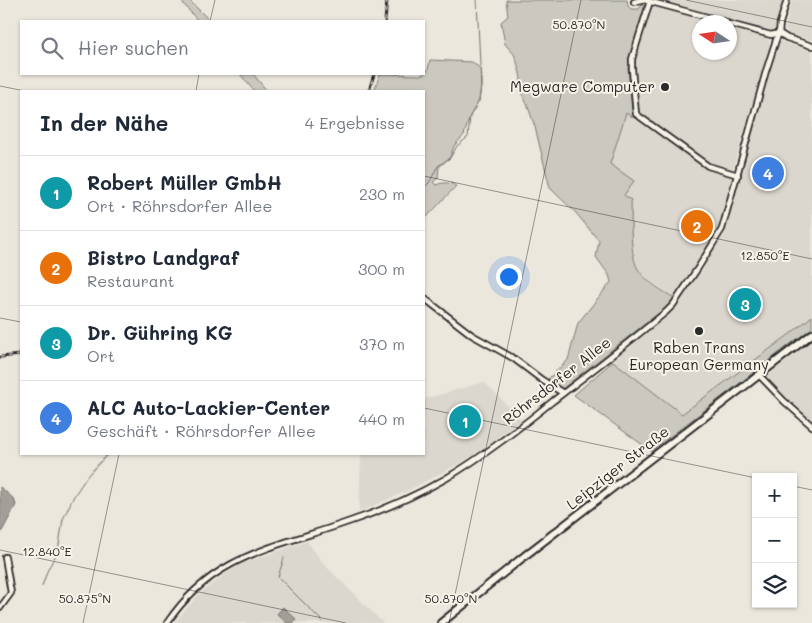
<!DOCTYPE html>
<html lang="de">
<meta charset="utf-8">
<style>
:root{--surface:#fff;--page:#f6f6f7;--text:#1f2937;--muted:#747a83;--line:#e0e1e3;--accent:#2563eb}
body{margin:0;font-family:Mali,sans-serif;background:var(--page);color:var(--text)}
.controls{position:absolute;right:15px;bottom:15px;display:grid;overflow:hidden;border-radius:0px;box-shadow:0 1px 4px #0004}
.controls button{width:45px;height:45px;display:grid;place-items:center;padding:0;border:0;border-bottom:1px solid var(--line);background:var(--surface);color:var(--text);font:25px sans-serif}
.compass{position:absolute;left:692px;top:15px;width:45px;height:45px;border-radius:50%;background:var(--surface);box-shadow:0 1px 4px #0004;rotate:282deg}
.you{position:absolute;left:508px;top:276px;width:18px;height:18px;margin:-12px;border:4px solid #fff;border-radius:50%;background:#1a73e8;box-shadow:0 0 0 8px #1a73e833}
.badge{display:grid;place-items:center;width:32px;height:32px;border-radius:50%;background:var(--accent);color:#fff;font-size:16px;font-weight:700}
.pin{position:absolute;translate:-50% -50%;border:2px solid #fff;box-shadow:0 1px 5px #0006}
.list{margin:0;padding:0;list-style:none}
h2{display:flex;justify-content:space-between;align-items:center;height:65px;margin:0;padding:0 20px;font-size:21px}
h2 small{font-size:16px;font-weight:400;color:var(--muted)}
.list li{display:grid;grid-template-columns:32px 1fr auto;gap:15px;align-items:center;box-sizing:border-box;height:75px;padding:0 20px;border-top:1px solid var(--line)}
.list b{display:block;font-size:19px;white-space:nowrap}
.list p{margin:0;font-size:16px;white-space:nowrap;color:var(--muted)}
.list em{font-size:16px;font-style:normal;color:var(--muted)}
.icon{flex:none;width:28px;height:28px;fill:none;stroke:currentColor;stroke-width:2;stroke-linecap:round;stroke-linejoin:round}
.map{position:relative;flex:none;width:812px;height:623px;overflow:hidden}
.search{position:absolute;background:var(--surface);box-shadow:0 1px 4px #0004;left:20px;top:20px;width:405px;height:55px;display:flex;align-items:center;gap:12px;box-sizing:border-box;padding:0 18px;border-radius:0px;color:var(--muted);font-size:19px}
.panel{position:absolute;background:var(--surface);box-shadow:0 1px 4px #0004;left:20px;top:90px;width:405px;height:365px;border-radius:0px}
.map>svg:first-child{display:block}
.built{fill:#dbd7ce}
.green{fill:#cbc8bf;stroke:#7b7a75}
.water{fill:#a29f98;stroke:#72716c}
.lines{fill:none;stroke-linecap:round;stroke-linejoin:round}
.stream{stroke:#72716c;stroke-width:1}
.street-casing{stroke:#2b2b2b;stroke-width:8}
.secondary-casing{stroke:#2b2b2b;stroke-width:10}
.street{stroke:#f7f3e8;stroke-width:4.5}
.secondary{stroke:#f7f3e8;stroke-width:6}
.rail-casing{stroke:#2b2b2b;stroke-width:3}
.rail{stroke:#f7f3e8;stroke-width:1;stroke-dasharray:4;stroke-linecap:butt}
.ticks{fill:none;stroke:#2b2b2b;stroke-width:1;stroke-opacity:0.45}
.poi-dot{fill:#2b2b2b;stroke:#f7f3e8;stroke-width:2}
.labels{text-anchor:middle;stroke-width:4;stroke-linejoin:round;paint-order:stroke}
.poi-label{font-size:15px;fill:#2b2b2b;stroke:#f7f3e8;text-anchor:end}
.street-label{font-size:15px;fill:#2b2b2b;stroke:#f7f3e8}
.ticks-label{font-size:12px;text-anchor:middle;fill:#2b2b2b;stroke:#f7f3e8;stroke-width:4;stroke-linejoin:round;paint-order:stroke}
</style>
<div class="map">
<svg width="812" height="623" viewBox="0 0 812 623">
<rect width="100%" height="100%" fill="#ebe7dd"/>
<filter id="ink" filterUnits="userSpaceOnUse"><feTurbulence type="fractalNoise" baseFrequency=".02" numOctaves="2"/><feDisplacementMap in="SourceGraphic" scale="10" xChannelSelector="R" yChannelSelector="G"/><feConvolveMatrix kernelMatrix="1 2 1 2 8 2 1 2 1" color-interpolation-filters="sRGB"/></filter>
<g filter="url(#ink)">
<g class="built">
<path d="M660,0H783L775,32Z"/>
<path d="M792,0H812V40L789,34L785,29Z"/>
<path d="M652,4L718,22H700V52H730V26L764,36L769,40L770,45L733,169L707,162L646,120L637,112L633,66Z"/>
<path d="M780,41L812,51V316L790,334L682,414L613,361L642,335L671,311L697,275L701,273L704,268V264L724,235L748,143Z"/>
<path d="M626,113L706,168L727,174L731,177L733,183L718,231L674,298L642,275L637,268L633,258L624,196L610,165Z"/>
<path d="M812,341V423L765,377Z"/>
<path d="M484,382L522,420L468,459L407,491L359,512L361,454H424V399Z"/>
<path d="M307,541L323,563L383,623H174L200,593L228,572L241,564Z"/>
</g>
<g class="green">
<path d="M180,0H189L210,21H198Z"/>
<path d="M506,0H627L628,6L631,9H639L642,5L645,6L628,68L632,112L636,119L626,113L610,164L634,181L624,195L631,200C632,219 628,257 640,272C648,283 663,291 674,298L665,308L562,389L548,379L568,360L578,323L611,282L609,275L596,257L599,241L576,213L550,188L535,127L527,104L519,88L521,78L518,65L514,54L505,44L501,22L508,16Z"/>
<path d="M430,60L472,62L481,69V86L479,101L470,116L464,135L454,146L450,157L439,167L438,178L433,182L436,185C443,182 450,182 456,186L424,220V91H374L380,74L422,75L428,70Z"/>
<path d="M240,74H253L267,91H254Z"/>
<path d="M812,316V328L809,330L651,451L574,395L613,361L682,414L790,334Z"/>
</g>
<g class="water">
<path d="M0,487L14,499L16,505L0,535Z"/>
<path d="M283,607L296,619L293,623H287L277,614Z"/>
</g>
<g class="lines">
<g class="stream">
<path d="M424,187L429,183L438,166L450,158L457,146L468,137L470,116L479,101L481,86L477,0"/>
<path d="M284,558L278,577L324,623"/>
<path d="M42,586L48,569L58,551L63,519L74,496L88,475L108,454"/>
</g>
<defs>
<g id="street">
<path d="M644,0L726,22"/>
<path d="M650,1L632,59V69L636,114L708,166L738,175"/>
<path d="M634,2L641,0"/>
<path d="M730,24L771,35L779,33L787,38L812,46"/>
<path d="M424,298L472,335L513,358L542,380L563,393"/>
<path d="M759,375L784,401L812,426"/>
<path d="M0,608L11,593L5,557"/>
<path d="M167,623C213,555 273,548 345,523C379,512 413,497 445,479C484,456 518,429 553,401C591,372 629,342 666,312L673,305L698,268L722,229L766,71L776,40L779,33L780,23L787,0"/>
</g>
<path id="secondary" d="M441,623L527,554L812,334"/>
</defs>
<use href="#street" class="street-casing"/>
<use href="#secondary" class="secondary-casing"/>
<use href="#street" class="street"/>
<use href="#secondary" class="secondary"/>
<defs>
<g id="rail">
<path d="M385,21L387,0"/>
<path d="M369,91L374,74"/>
<path d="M0,357L21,355"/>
</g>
</defs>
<use href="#rail" class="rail-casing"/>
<use href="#rail" class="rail"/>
</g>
</g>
<path class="ticks" d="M686,0L812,27M210,21L215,0M0,86L25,91M196,91L199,74M424,176L812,259M0,318L21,322M424,408L756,478M793,486L812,490M0,550L346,623M83,623L119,454M449,623L581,0"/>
<g class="poi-dot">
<circle cx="665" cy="87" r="5"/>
<circle cx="699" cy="331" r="5"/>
</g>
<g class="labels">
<g class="poi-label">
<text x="655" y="92">Megware Computer</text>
<text x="699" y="353" text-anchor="middle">Raben Trans<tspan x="699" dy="17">European Germany</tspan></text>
</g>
<g class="street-label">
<text transform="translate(557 381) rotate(-38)" y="5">Röhrsdorfer Allee</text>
<text transform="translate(618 468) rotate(-38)" y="5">Leipziger Straße</text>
</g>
</g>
<g class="ticks-label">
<text x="579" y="29">50.870°N</text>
<text x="765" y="260">12.850°E</text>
<text x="47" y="556">12.840°E</text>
<text x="85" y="603">50.875°N</text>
<text x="451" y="603">50.870°N</text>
</g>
</svg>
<div class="controls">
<button>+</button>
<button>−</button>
<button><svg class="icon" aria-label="layers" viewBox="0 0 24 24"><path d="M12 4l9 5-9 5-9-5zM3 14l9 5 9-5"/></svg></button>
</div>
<svg class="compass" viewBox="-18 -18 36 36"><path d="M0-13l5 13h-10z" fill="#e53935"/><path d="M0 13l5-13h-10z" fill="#747a83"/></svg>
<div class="you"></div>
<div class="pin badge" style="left:465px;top:421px;background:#0f9aa8">1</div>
<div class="pin badge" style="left:697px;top:226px;background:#e8710a">2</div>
<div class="pin badge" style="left:745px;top:304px;background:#0f9aa8">3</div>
<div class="pin badge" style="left:768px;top:173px;background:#3f7fe0">4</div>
<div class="search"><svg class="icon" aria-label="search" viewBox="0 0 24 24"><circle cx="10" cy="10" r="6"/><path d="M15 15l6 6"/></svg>Hier suchen</div>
<section class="panel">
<h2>In der Nähe<small>4 Ergebnisse</small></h2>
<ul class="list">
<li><span class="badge" style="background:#0f9aa8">1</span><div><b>Robert Müller GmbH</b><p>Ort · Röhrsdorfer Allee</p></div><em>230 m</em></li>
<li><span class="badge" style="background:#e8710a">2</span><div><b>Bistro Landgraf</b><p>Restaurant</p></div><em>300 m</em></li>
<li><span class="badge" style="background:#0f9aa8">3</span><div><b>Dr. Gühring KG</b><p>Ort</p></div><em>370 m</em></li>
<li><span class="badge" style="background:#3f7fe0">4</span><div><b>ALC Auto-Lackier-Center</b><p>Geschäft · Röhrsdorfer Allee</p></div><em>440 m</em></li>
</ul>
</section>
</div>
